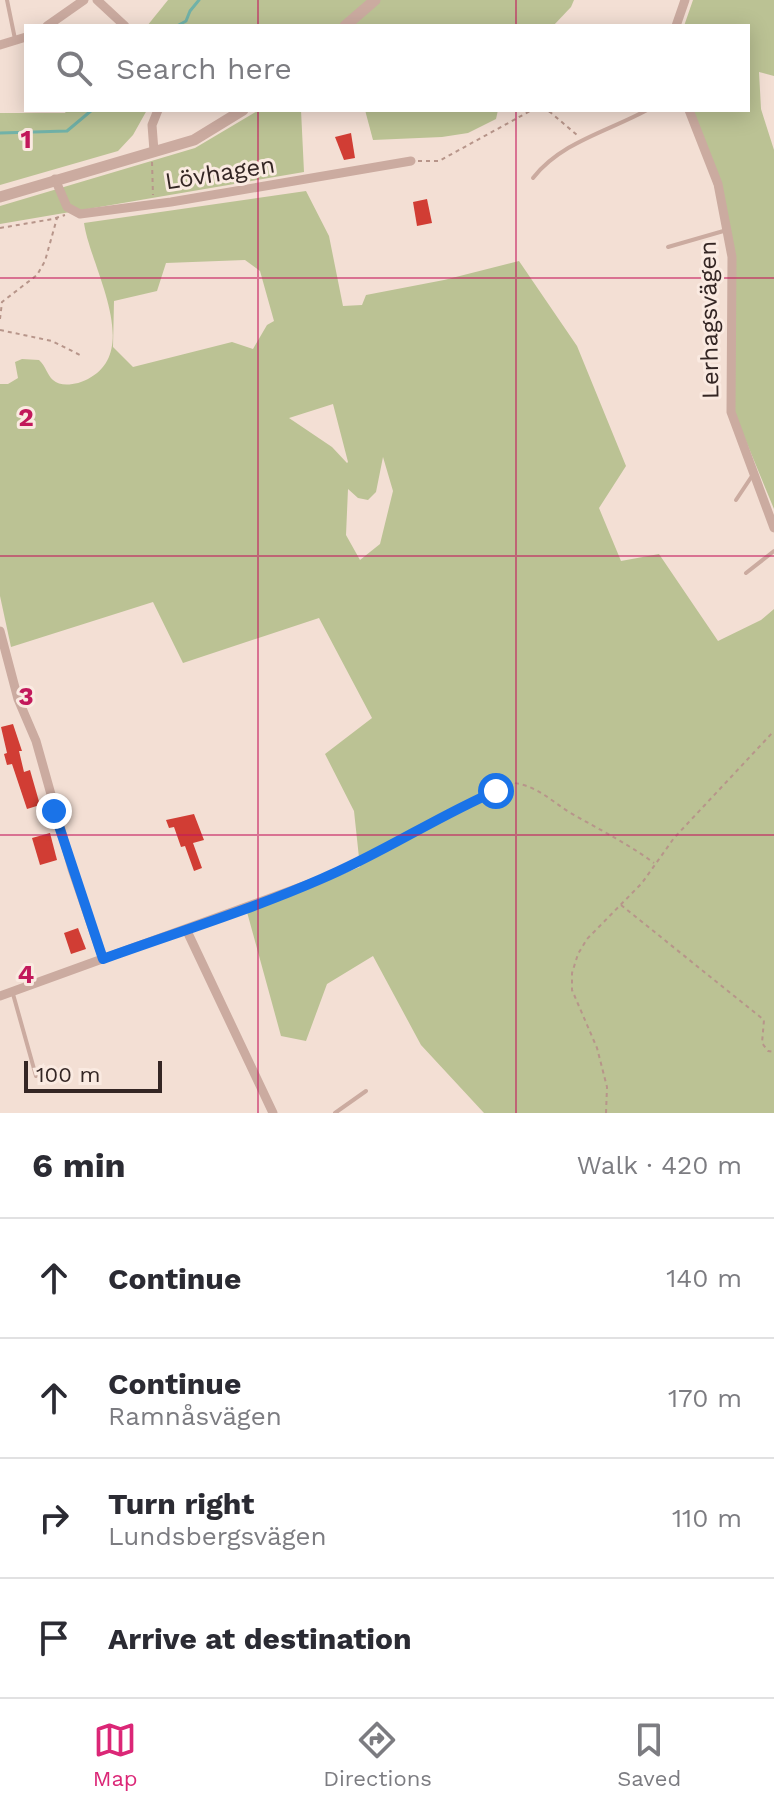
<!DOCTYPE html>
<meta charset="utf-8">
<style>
:root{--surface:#fff;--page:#f2f2f3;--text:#2b2b33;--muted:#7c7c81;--line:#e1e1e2;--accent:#db2777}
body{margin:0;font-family:"Work Sans",sans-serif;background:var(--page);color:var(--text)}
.scale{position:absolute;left:24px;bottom:20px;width:138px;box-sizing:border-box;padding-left:8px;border:4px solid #342624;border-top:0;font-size:22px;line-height:28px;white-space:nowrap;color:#342624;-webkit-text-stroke:6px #faeae1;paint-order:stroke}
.stop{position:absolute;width:24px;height:24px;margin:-18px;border:6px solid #1a73e8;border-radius:50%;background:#fff}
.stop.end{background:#1a73e8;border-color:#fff;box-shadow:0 2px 8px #0008}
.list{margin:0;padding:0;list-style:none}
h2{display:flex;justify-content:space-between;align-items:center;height:104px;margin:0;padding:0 32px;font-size:34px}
h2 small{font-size:26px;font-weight:400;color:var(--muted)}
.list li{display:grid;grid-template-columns:52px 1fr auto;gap:24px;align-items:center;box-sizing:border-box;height:120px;padding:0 32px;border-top:2px solid var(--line)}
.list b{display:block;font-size:30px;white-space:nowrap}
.list p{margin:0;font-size:26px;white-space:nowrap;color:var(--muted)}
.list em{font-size:26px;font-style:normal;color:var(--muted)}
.icon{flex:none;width:44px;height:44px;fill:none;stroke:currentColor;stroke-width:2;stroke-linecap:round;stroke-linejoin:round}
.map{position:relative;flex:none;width:774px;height:1113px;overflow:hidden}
.search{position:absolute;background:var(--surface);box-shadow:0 4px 20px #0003;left:24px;right:24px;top:24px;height:88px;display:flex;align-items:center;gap:20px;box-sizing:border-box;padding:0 28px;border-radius:0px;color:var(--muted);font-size:30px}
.sheet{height:584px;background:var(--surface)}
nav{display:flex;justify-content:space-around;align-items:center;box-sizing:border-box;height:112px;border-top:2px solid var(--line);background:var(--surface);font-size:22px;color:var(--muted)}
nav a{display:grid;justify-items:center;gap:4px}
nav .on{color:var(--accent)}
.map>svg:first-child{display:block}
.green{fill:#bbc294;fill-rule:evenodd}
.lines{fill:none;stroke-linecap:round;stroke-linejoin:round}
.stream{stroke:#71b2a8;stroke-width:3}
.building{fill:#d13d34}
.path{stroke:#b7958a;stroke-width:2;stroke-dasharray:4 4;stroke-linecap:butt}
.service{stroke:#cbaba0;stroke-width:4}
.minor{stroke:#cbaba0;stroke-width:9}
.tertiary{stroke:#cbaba0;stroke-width:11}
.route{stroke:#1a73e8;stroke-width:10}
.grid{fill:none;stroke:#c2185b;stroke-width:2;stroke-opacity:0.55}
.labels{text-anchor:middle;stroke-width:6;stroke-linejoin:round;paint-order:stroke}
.street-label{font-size:24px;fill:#342624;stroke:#faeae1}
.grid-label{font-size:26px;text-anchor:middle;font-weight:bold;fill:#c2185b;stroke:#faeae1;stroke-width:6;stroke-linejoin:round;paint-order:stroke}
</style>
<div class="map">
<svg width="774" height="1113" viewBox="0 0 774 1113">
<rect width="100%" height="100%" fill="#f3dfd4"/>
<g class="green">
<path d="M168,0H574L571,7L553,26H147Z"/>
<path d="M693,0H774V76L759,72L761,109L774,150V509L734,412L735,257L692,110H748V26H684Z"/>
<path d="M67,110H147L133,135L118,151L0,185V113H65Z"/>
<path d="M259,110H301L304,172L0,224V206L195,148Z"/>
<path d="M365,110H498L496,119L468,133L442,137L373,140Z"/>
<path d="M306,191L329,236L343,306L362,305L366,295L444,280L519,261L577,346L626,466L599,508L621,561L659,554L718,641L761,620L774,609V1113H484L421,1045L373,956L327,984L306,1041L281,1036L247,912L360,867L354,811L325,754L372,718L319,618L183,663L153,602L11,647L0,596V384H8L18,378L15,362L22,359L39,360C46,366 47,375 53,380C61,388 79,384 88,379C143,351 90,266 84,223ZM245,260L260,271L274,321L267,325L253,349L232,342L133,367L113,347L114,301L157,291L166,263ZM333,404L348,462L347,463L332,447L289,418ZM383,457L393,491L380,544L360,560L346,535L348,489L358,498L368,500L376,492Z"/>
</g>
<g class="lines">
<g class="stream">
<path d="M177,26L186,21L190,11L199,0"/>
<path d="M0,133L67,131L92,110"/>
</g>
</g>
<g class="building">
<path d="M351,133L355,158L344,160L335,137Z"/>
<path d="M427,199L432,223L417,226L413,202Z"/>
<path d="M13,724L22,751H19L24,772L30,770L40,805L27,809L12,764L7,765L4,754L7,753L1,727Z"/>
<path d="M194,814L204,840L193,843L202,868L194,871L185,846L181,847L174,827L169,828L166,820Z"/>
<path d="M50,833L57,860L40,865L32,838Z"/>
<path d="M78,928L86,949L71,954L64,933Z"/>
</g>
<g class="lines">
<g class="path">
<path d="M541,110L550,112L577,135"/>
<path d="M418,161H439L532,110"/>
<path d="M152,162L153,195"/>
<path d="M0,228L53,219L65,215"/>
<path d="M0,319L2,302L37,275L45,261L57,218"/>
<path d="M0,330L52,341L82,356"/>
<path d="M329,876C392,846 450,811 514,783C537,786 550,800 569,812C598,829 627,843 654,863"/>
<path d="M621,905L764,1020L762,1043L768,1051L774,1052"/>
<path d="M606,1113L607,1087L597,1048L572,990V973L578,954L587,939L642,883L674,838L774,731"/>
</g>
<g class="service">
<path d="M7,0L15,39"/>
<path d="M533,178C561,142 609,131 647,110"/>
<path d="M668,247L727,230"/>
<path d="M736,500L752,476"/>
<path d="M746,573L774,551"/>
<path d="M13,994L36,1076"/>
<path d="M335,1113L366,1091"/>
</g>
<g class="minor">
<path d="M97,0L125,26"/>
<path d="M47,26L84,0"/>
<path d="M676,26L685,0"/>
<path d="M0,45L26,37"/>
<path d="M689,110L718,184L732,257L731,412L774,528"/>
<path d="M154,151L152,125L158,110"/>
<path d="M55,179L67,207L80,214L171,202L411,161"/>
<path d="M0,631L18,699L36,741L72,869L103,959"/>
<path d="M186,929L273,1113"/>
<path d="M0,996L320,880"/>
</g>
<g class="tertiary">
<path d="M345,26L375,0"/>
<path d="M0,197L194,140L243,110"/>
</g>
</g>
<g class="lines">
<path class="route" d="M54,811L103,959C175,933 250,910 321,879C381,854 436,817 496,791"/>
</g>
<path class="grid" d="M258,0V26M516,0V26M258,110V1113M516,110V1113M0,278H774M0,556H774M0,835H774"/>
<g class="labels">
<g class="street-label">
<text transform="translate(220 173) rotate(-9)" y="8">Lövhagen</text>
<text transform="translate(709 320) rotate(-91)" y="8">Lerhagsvägen</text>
</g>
</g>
<g class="grid-label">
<text x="26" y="148">1</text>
<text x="26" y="426">2</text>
<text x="26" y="705">3</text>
<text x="26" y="983">4</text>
</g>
</svg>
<div class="scale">100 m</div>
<div class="stop" style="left:496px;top:791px"></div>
<div class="stop end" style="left:54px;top:811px"></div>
<div class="search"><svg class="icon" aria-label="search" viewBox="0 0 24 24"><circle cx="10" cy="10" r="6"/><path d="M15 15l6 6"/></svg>Search here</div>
</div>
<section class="sheet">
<h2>6 min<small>Walk · 420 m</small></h2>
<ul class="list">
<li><svg class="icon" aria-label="ahead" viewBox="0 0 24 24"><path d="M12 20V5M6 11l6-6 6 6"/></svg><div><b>Continue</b></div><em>140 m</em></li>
<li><svg class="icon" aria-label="ahead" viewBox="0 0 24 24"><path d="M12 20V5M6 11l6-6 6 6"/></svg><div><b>Continue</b><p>Ramnåsvägen</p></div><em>170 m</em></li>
<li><svg class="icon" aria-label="right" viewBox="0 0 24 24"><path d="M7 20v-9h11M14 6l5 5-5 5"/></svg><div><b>Turn right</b><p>Lundsbergsvägen</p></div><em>110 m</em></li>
<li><svg class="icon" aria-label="arrive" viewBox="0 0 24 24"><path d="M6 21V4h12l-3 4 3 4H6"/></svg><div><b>Arrive at destination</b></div></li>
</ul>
</section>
<nav>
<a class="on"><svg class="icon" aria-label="map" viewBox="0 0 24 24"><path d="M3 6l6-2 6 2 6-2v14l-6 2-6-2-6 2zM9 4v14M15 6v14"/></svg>Map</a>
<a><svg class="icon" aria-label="directions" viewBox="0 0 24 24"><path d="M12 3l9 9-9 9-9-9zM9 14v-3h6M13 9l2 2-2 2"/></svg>Directions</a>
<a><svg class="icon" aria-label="saved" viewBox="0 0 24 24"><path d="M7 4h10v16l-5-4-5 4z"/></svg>Saved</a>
</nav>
